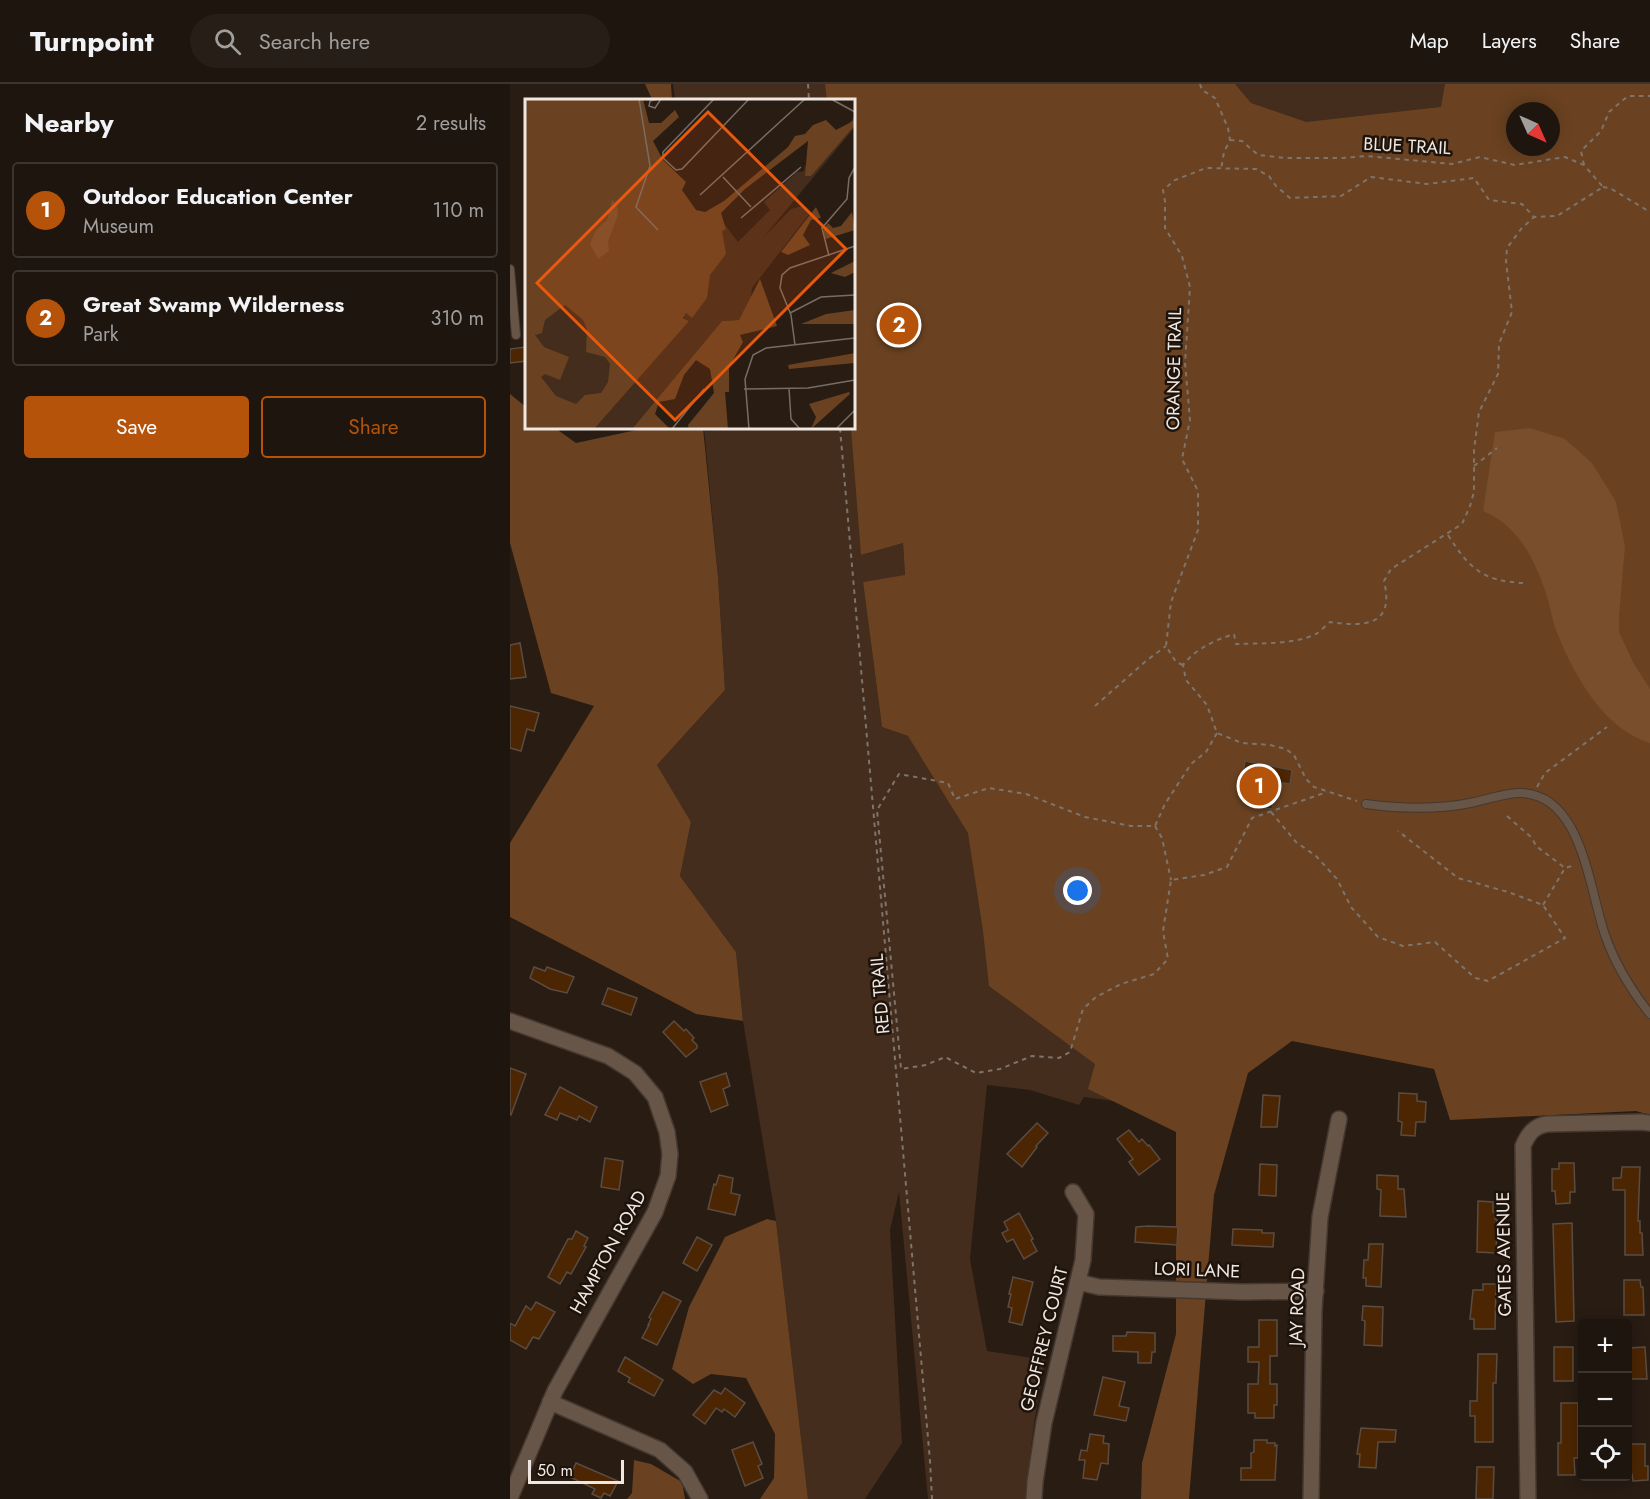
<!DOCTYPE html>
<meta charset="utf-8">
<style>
:root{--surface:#1e150e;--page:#261e17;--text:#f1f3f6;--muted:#a19f9e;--line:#3c342e;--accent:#b45309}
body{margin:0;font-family:Jost,sans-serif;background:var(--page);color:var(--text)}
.controls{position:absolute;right:18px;bottom:18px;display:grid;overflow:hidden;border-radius:6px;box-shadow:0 3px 15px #0003}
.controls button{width:54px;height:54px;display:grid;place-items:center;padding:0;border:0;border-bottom:2px solid var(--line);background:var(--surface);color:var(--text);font:30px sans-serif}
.compass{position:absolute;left:996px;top:18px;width:54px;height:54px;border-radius:50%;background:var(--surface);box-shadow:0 3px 15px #0003;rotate:135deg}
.scale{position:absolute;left:18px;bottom:15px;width:96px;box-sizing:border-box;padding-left:6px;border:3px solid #efe7e1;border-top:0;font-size:16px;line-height:21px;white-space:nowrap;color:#efe7e1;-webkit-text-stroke:4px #1e130b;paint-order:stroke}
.you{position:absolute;left:568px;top:807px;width:21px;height:21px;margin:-15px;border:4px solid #fff;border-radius:50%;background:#1a73e8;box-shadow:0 0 0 9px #1a73e833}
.badge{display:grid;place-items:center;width:39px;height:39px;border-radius:50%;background:var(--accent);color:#fff;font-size:20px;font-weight:700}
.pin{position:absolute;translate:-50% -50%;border:3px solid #fff;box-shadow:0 2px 6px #0006}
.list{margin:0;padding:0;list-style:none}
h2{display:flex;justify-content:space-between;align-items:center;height:78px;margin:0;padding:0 24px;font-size:26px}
h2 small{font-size:20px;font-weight:400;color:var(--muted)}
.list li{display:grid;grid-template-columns:39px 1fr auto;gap:18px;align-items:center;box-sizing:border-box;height:96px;margin:0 12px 12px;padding:0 12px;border:2px solid var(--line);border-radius:6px}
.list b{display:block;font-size:22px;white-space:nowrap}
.list p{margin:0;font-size:20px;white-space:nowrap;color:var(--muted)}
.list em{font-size:20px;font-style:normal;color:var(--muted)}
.actions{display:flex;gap:12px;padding:18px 24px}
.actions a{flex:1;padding:14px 0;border:2px solid var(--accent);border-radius:6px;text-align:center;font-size:21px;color:var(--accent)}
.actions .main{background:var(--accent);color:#fff}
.icon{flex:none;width:33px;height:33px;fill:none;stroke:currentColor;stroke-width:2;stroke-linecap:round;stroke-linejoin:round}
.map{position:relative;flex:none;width:1140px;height:1415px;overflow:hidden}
header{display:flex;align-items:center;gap:36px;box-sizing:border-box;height:84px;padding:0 30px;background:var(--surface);border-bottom:2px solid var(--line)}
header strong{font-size:28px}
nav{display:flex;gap:33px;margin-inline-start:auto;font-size:21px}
.search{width:420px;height:54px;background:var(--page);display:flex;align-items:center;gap:15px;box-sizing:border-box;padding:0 21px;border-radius:33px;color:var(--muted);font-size:22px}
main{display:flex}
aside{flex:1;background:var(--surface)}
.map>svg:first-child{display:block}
.green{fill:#442d1c;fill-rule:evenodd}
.forest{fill:#6a4221;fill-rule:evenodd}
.water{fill:#784e2d}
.building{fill:#4c2602;stroke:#5a4c42;stroke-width:1.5}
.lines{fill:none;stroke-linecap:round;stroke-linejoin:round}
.lane-casing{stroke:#443830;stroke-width:10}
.street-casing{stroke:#443830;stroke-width:18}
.path{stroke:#7e746c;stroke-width:2;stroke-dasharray:4.5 4.5;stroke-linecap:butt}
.lane{stroke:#675547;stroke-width:8}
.street{stroke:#675547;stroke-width:15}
.labels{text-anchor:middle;stroke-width:5;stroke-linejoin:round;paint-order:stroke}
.street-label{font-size:18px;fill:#efe7e1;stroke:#1e130b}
.inset-road{fill:none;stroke:#786d65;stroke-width:1.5}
.view{fill:#e8590c;fill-opacity:0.15;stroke:#e8590c;stroke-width:3}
.inset-edge{fill:none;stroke:#efe7e1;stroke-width:3}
</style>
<header>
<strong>Turnpoint</strong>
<div class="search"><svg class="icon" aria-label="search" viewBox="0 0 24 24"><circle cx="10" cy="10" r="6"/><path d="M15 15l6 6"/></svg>Search here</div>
<nav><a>Map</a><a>Layers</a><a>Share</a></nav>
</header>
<main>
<aside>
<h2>Nearby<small>2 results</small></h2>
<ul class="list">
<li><span class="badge">1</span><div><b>Outdoor Education Center</b><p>Museum</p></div><em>110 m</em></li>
<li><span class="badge">2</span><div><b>Great Swamp Wilderness</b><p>Park</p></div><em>310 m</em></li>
</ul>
<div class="actions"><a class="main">Save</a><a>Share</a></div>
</aside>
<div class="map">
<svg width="1140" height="1415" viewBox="0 0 1140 1415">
<rect width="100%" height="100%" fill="#281c13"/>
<path class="green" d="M163,0H1140L690,936L686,1028L574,1013L569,1021L520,1006L477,1001L460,1175L477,1267L535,1276L524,1339L515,1415H418L389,1108L380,1146L392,1359L355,1415H298L266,1137L233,937L226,868L170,792L181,738L147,681L215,606L208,493L194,344H344V16H165ZM1005,27H1041V63H1005ZM679,129L398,652L372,643L353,498L395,492L393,459L351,471Z"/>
<g class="forest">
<path d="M135,0H161L162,16H139L141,13Z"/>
<path d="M315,0H725L741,19L796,38L931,23L935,0H1140V1031L1126,1027L940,1036L924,985L782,957L738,989L704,1111L679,1415H631L632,1379L666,1250V1048L578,1005L585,980L479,902L473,847L458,749L398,652L372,643L353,498L395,491L393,459L351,471L341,344H344V16H317ZM1005,27H1041V63H1005Z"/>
<path d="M0,310L16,323V344H45L66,359L136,344H193L208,493L215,606L147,681L181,738L170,792L226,868L233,937L186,930L0,833V759L84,622L41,609L0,459Z"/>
<path d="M257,1135L266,1137L298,1415H250L264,1394L265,1350L236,1294L201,1290L183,1300L162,1285L179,1223L215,1153Z"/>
<path d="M124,1376L141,1380L172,1398L175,1415H117L122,1409Z"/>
</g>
<path class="water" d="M1020,344L1055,355L1082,379L1106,418L1115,462L1109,532V548L1124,580L1140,605V659C1095,646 1064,592 1048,551C1043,540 1041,527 1038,516C1027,480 1010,442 973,427L985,348Z"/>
<g class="building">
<path d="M16,263V277L0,279V265Z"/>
<path d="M10,559L16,593L0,595V561Z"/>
<path d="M0,622L29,629L24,647L17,645L11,667L0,664Z"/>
<path d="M735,677L782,686L780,700L767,698L762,725L748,723L751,705L731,703Z"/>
<path d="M24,883L35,887L37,883L64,893L57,909L40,905L20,894Z"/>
<path d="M98,904L127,914L121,931L92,920Z"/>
<path d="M164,937L174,947L176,945L184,954L182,956L187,961V964L176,973L153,948Z"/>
<path d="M0,984L16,990L1,1031H0Z"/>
<path d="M216,989L220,1002L213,1005L218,1021L201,1028L190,998Z"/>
<path d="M50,1003L87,1023L80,1038L69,1032L67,1036L50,1029L47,1036L35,1031Z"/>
<path d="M889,1009L907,1010V1017L916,1018L915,1038H906L905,1052L891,1051L892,1038L888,1037Z"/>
<path d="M753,1011L770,1012L767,1043H751Z"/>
<path d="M527,1039L538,1049L526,1062L527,1063L512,1083L497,1070Z"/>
<path d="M619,1046L629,1058L632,1055L638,1062L639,1061L650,1075L629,1091L619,1078L623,1075L607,1055Z"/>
<path d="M95,1074L113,1077L109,1106L91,1103Z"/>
<path d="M1049,1079H1064L1065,1108H1060V1119L1046,1120L1045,1107H1042V1085H1049Z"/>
<path d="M750,1080L767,1081L766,1112L749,1111Z"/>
<path d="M1112,1083H1130L1128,1137H1130V1149H1132L1133,1171H1115V1106H1103V1094H1111Z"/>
<path d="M209,1091L223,1094L221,1109L230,1111L225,1131L198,1125L204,1100L206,1101Z"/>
<path d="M867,1091L888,1092V1105H894L896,1133L870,1132L871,1106L867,1105Z"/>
<path d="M968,1117L983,1118V1128H985V1135L987,1136L986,1169L967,1168Z"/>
<path d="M509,1129L523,1155L521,1156L527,1167L514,1175L503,1155L497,1158L492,1149L498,1146L494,1138Z"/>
<path d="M1062,1139L1064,1237L1046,1238L1043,1140Z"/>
<path d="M638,1142L668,1143L667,1161L625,1158L626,1143Z"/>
<path d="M723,1145L752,1146V1149H764L763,1163L722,1161Z"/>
<path d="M66,1147L78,1154L74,1162L76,1163L61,1190L57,1188L50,1200L38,1193L58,1155H62Z"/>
<path d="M187,1153L202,1161L187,1187L173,1179Z"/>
<path d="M859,1160H873L871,1203L856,1202V1194H853L854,1176H858Z"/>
<path d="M503,1193L523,1198L512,1241L499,1238L502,1224L498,1223L501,1210H499Z"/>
<path d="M1114,1196H1130L1131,1203H1133L1134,1231H1114Z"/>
<path d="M973,1200H986L985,1245H964V1235H960L963,1206H973Z"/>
<path d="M153,1208L171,1217L147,1261L132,1254L139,1241H138L141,1235L139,1233Z"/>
<path d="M26,1218L45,1228L29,1255L23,1253L16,1265L0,1256V1239L5,1242L16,1222L21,1226Z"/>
<path d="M853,1222L873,1223L872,1262L854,1261L855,1237L852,1236Z"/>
<path d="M749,1236H767V1272H760V1300H767V1321H764V1334H745V1329H738V1300H748L749,1278H738V1263H749Z"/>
<path d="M617,1248L645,1249V1268H642L641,1279H628V1268L603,1267V1252H616Z"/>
<rect x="1044" y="1263" width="19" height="34"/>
<path d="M1135,1263L1137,1295H1118V1264Z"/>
<path d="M968,1270H987L986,1299H983V1358H965V1332H960V1317H967Z"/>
<path d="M115,1273L153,1296L144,1312L118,1298L120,1294L108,1287Z"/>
<path d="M593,1293L615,1298L609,1322L619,1324L616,1337L584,1331Z"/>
<path d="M215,1304L235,1319L225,1333L214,1325L212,1328L206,1324L195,1340L183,1331L204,1306L211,1310Z"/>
<path d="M1051,1319H1068V1374H1064L1065,1391H1048V1359H1051Z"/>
<path d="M851,1344L886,1346L885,1358H868L866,1384L849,1383L850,1370H847Z"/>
<path d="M580,1350L594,1352L593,1359L599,1360L598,1380L591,1379L587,1396L573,1394L575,1376H569L571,1366L577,1367Z"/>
<path d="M744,1356H757V1359H765V1362L767,1361L765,1396H731V1384H741V1369L744,1368Z"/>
<path d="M243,1358L252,1380L248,1382L253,1394L235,1402L222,1366Z"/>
<path d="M1118,1360H1135V1382H1138V1396L1123,1397L1122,1390H1118Z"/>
<path d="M66,1379L108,1397L100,1412L94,1409L91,1414L82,1410L85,1405L60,1393Z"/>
<path d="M967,1383H984L983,1415H966Z"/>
</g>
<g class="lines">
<defs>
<g id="lane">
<path d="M0,185L6,251"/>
<path d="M856,720C892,725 929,726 965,718C979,715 995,709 1010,709C1072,709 1079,805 1095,851C1105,880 1121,906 1140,930"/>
</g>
<g id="street">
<path d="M0,937L98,972L125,989L145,1013L157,1048L160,1070L158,1092L145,1128L45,1307L0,1414"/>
<path d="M568,1198L589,1203L733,1208L806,1207"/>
<path d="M40,1318L150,1366L175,1388L190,1415"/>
<path d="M524,1415L525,1398L534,1339L573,1176L576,1130L563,1108"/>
<path d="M801,1415L804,1226L810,1133L829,1035"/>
<path d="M1018,1415L1013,1062C1018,1050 1024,1042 1037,1040L1131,1038L1140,1039"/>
</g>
</defs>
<use href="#lane" class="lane-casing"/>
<use href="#street" class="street-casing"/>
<g class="path">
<path d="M298,0L299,16"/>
<path d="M690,0L692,6L705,14L718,44L720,56L714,68L711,86"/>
<path d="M720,56L732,57L748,71L776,74H832L857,72L942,80L970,73L1005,81L1055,73L1074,81L1093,103L1047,132L1024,133"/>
<path d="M1074,81L1071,67L1091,47L1099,28L1118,12H1140"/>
<path d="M1093,103L1100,104L1140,128"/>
<path d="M330,344L420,1377L422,1415"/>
<path d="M964,382L987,364"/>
<path d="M938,451C959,484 972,497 1013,499"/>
<path d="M673,581L666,578L656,562L661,518L688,446V407L672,375L680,336L675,279L680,203L672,172L655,144V117L653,106L665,96L696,84L746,85L759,92L766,102L780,114L831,112L861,93L917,100L964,94L979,116L1012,120L1024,133L1011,145L997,164L996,177L1002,228L989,260L988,290L969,328L964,366V408L960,422L952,440L881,485L874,497C885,542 855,543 820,538C816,541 811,547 806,550C783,561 751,559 726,560L724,550C703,557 687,564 673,581L676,596L697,621L707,649L732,659L760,661L776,665L784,671L796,695L804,703L847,717"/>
<path d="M585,622L636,577L656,562"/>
<path d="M707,649L696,668L681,680L655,720L645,742H621L575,733L516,710L479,704L445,715L438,699L389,690L367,726L391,985L416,981L435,973L466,989L490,985L522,972L549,974L560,968L573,925L586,913L611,900L644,890L658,875L653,847L661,796L694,791L717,783L742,734L817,708"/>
<path d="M1027,703L1035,689L1097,643"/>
<path d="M761,728L786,758L806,772L827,795L841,823L868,853L893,862L925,858L965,894L978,897L1055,854L1033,821L998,808L948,794L888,747"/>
<path d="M997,732L1022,754L1026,762L1055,784"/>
<path d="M645,742L652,754L661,796"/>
<path d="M1033,821L1055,784L1065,781"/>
</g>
<use href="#lane" class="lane"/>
<use href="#street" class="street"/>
</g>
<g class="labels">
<g class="street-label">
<text transform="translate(897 62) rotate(3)" y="6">BLUE TRAIL</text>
<text transform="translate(664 285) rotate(-89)" y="6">ORANGE TRAIL</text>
<text transform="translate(370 910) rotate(-95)" y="6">RED TRAIL</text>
<text transform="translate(98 1168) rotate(-61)" y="6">HAMPTON ROAD</text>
<text transform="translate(994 1170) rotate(-91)" y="6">GATES AVENUE</text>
<text transform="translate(687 1186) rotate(2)" y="6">LORI LANE</text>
<text transform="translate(787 1223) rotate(-88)" y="6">JAY ROAD</text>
<text transform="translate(534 1255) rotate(-76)" y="6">GEOFFREY COURT</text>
</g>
</g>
<g transform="translate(15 15)">
<rect width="330" height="330" fill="#281c13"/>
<path d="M0,0L179,125L191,114L213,143L245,111L239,103L272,73L279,72L280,66L287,70L330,17V28L238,139L266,110L278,107L285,114L227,189L225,205L214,221L197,222L107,330H0ZM182,199L167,218L161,214L158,218L164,222L84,224Z" fill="#442d1c" fill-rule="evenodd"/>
<path d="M0,0H118L124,24H136L150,11L154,18L128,42L138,61L161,83L157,91L171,111L180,113L199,102L263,48L270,37L280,35L288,26L301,21L311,31L330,21V26L286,77H280L283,42L220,90L196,114L201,130L197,132L201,155L185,176L182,199L167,219L161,214L158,219L164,222L69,330H0ZM40,206L58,221L62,230L61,253L80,258L85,265L83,283L76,294L60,296L51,305L31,297L16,278L20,275L35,281L44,258L19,248L10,236L17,234L20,221ZM291,108L296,119L286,121L278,136L285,146L263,156L256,153ZM327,113L330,131L301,140L298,132L303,124L308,129L316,127ZM330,162V173L320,178L306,174ZM235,180L252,227L215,236L218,243L204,268V293H200L203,330H164L163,326L189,294L185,270L171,261L159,276L150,300L134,303L130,315L145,330H107L197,222L214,221ZM330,211V225H276L301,215ZM330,254V264L264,270L263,266ZM324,293L325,295L286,330L291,318L284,305Z" fill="#6a4221" fill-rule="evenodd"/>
<path d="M87,101L92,105L93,116L83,142L84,152L73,160L65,145L71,131L82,121Z" fill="#784e2d"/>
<path class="inset-road" d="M114,0L125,67L111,108L133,131M133,0L125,2L124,7L130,9L136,0M189,0L138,53V59L151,71L157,70L224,0M306,0L330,13M198,78L226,108M175,96L280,0M216,119L276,68M304,157L297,129L322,100L324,79L330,68M265,214L296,198L330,196M270,246L266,216L255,189L257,176L265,169L330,147M264,289L266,320L275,330M219,290L283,289L330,281M147,330L179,290M224,330L220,280L228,256L241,249L330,239M311,330L330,311"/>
<path class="view" d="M183,13L321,150L150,321L12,184Z"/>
<rect width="330" height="330" class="inset-edge"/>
</g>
</svg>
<div class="controls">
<button>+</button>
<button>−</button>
<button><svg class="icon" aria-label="locate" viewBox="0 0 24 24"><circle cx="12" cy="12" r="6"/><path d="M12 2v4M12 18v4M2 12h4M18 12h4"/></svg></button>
</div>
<svg class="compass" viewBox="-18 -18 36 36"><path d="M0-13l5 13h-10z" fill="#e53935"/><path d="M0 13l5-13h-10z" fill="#a19f9e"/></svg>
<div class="scale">50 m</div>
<div class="you"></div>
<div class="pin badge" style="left:749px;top:702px">1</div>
<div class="pin badge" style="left:389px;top:241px">2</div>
</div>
</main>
